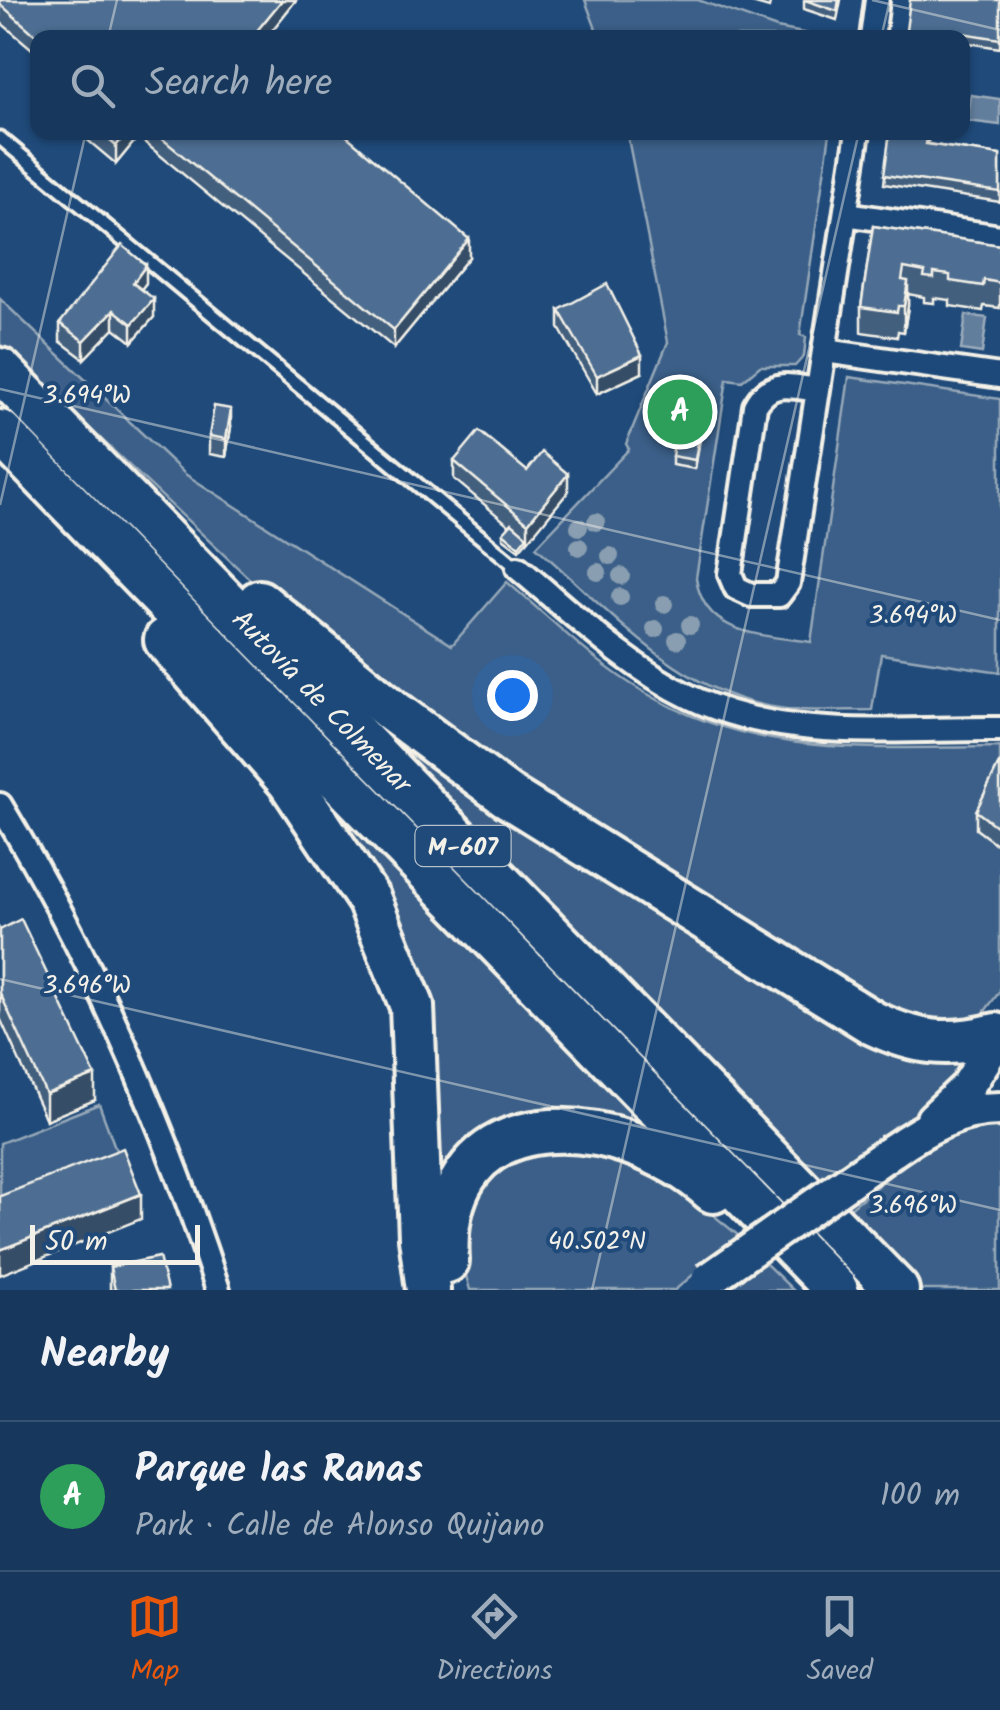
<!DOCTYPE html>
<meta charset="utf-8">
<style>
:root{--surface:#17385c;--page:#244365;--text:#f1f3f6;--muted:#9eacbb;--line:#365272;--accent:#ea580c}
body{margin:0;font-family:Kalam,sans-serif;background:var(--page);color:var(--text)}
.scale{position:absolute;left:30px;bottom:25px;width:170px;box-sizing:border-box;padding-left:10px;border:5px solid #f4f1e8;border-top:0;font-size:28px;line-height:35px;white-space:nowrap;color:#f4f1e8;-webkit-text-stroke:8px #1f4a7a;paint-order:stroke}
.you{position:absolute;left:512px;top:695px;width:35px;height:35px;margin:-25px;border:8px solid #fff;border-radius:50%;background:#1a73e8;box-shadow:0 0 0 15px #1a73e833}
.badge{display:grid;place-items:center;width:65px;height:65px;border-radius:50%;background:var(--accent);color:#fff;font-size:32px;font-weight:700}
.pin{position:absolute;translate:-50% -50%;border:5px solid #fff;box-shadow:0 2px 10px #0006}
.list{margin:0;padding:0;list-style:none}
h2{display:flex;justify-content:space-between;align-items:center;height:130px;margin:0;padding:0 40px;font-size:42px}
h2 small{font-size:32px;font-weight:400;color:var(--muted)}
.list li{display:grid;grid-template-columns:65px 1fr auto;gap:30px;align-items:center;box-sizing:border-box;height:150px;padding:0 40px;border-top:2px solid var(--line)}
.list b{display:block;font-size:38px;white-space:nowrap}
.list p{margin:0;font-size:32px;white-space:nowrap;color:var(--muted)}
.list em{font-size:32px;font-style:normal;color:var(--muted)}
.icon{flex:none;width:55px;height:55px;fill:none;stroke:currentColor;stroke-width:2;stroke-linecap:round;stroke-linejoin:round}
.map{position:relative;flex:none;width:1000px;height:1290px;overflow:hidden}
.search{position:absolute;background:var(--surface);box-shadow:0 2px 8px #0004;left:30px;right:30px;top:30px;height:110px;display:flex;align-items:center;gap:25px;box-sizing:border-box;padding:0 35px;border-radius:20px;color:var(--muted);font-size:38px}
.sheet{height:280px;background:var(--surface)}
nav{display:flex;justify-content:space-around;align-items:center;box-sizing:border-box;height:140px;border-top:2px solid var(--line);background:var(--surface);font-size:28px;color:var(--muted)}
nav a{display:grid;justify-items:center;gap:5px}
nav .on{color:var(--accent)}
.map>svg:first-child{display:block}
.green{fill:#3a5f88;stroke:#97a8b8;stroke-width:2.5}
.water{fill:#627e9d;stroke:#9cacbb;stroke-width:2.5}
.lines{fill:none;stroke-linecap:round;stroke-linejoin:round}
.lane-casing{stroke:#f4f1e8;stroke-width:19}
.street-casing{stroke:#f4f1e8;stroke-width:30}
.secondary-casing{stroke:#f4f1e8;stroke-width:40}
.highway-casing{stroke:#f4f1e8;stroke-width:50}
.lane{stroke:#1f4a7a;stroke-width:11}
.street{stroke:#1f4a7a;stroke-width:22}
.secondary{stroke:#1f4a7a;stroke-width:32}
.highway{stroke:#1f4a7a;stroke-width:42}
.secondary-bridge-casing{stroke:#f4f1e8;stroke-width:40;stroke-linecap:butt}
.secondary-bridge{stroke:#1f4a7a;stroke-width:32}
.tree{fill:#8a9eb1}
.wall{fill:#425f7e;stroke:#f4f1e8;stroke-width:2.5}
.shaded-wall{fill:#364d66;stroke:#f4f1e8;stroke-width:2.5}
.building{fill:#4d6e92;stroke:#f4f1e8;stroke-width:2.5}
.ticks{fill:none;stroke:#f4f1e8;stroke-width:2.5;stroke-opacity:0.45}
.labels{text-anchor:middle;stroke-width:8;stroke-linejoin:round;paint-order:stroke}
.shield{fill:#1f4a7a;stroke:#b4bfc7;stroke-width:2.5}
.shield-label{font-size:25px;font-weight:bold;fill:#f4f1e8}
.street-label{font-size:28px;fill:#f4f1e8;stroke:#1f4a7a}
.ticks-label{font-size:25px;text-anchor:middle;fill:#f4f1e8;stroke:#1f4a7a;stroke-width:8;stroke-linejoin:round;paint-order:stroke}
</style>
<div class="map">
<svg width="1000" height="1290" viewBox="0 0 1000 1290">
<rect width="100%" height="100%" fill="#1f4a7a"/>
<filter id="ink" filterUnits="userSpaceOnUse"><feTurbulence type="fractalNoise" baseFrequency=".01" numOctaves="2"/><feDisplacementMap in="SourceGraphic" scale="20" xChannelSelector="R" yChannelSelector="G"/><feConvolveMatrix kernelMatrix="1 2 1 2 8 2 1 2 1" color-interpolation-filters="sRGB"/></filter>
<g filter="url(#ink)">
<g class="green">
<path d="M585,0H698L777,28L824,37H599Z"/>
<path d="M627,133H830L800,335L806,337L804,356L795,366H760L742,381L727,379L696,578C704,636 763,635 811,642L849,377L1000,399V672L881,654L872,710C844,710 814,712 786,709C681,698 612,612 536,547L629,449L626,444L668,342Z"/>
<path d="M0,299L185,474L452,645L507,582C551,619 594,663 644,692C758,760 873,747 1000,747V991L973,1027L928,1034L553,809L271,599L0,344Z"/>
<path d="M332,683L890,1043L961,1064C959,1104 851,1158 816,1181Z"/>
<path d="M335,816L346,820L654,1133L538,1117L431,1219L428,1050Z"/>
<path d="M99,1104L122,1166L0,1214V1143Z"/>
<path d="M1000,1122V1290H922L845,1212L939,1136Z"/>
<path d="M555,1143L657,1169L739,1236L675,1290H470L457,1244L482,1169Z"/>
<path d="M765,1263L793,1290H724Z"/>
</g>
<g class="water">
<path d="M971,95L1000,99V125L967,121Z"/>
<path d="M966,315L987,318L982,353L961,350Z"/>
</g>
<g class="lines">
<defs>
<path id="lane" d="M0,138L518,568"/>
<g id="street">
<path d="M872,38L877,0"/>
<path d="M846,214L1000,237"/>
<path d="M825,351L1000,376"/>
<path d="M818,390C790,386 770,379 755,406L730,574L736,588L751,595H779L788,583L858,132"/>
<path d="M518,568C572,613 626,666 690,697C785,743 898,728 1000,729"/>
<path d="M0,805C92,957 163,1121 218,1290"/>
</g>
<g id="secondary">
<path d="M933,1119L967,1087L994,1045"/>
<path d="M892,1151C925,1128 958,1109 1000,1109"/>
</g>
<g id="highway">
<path id="s1" d="M0,370L897,1290"/>
<path d="M0,432L836,1290"/>
<path d="M259,602L394,712L506,795L873,1023C917,1044 949,1047 996,1035"/>
<path d="M166,640L290,782L369,900L412,1006L421,1238L428,1290"/>
<path d="M447,1261C436,1093 622,1108 713,1191"/>
</g>
</defs>
<use href="#lane" class="lane-casing"/>
<use href="#street" class="street-casing"/>
<use href="#secondary" class="secondary-casing"/>
<use href="#highway" class="highway-casing"/>
<use href="#lane" class="lane"/>
<use href="#street" class="street"/>
<use href="#secondary" class="secondary"/>
<use href="#highway" class="highway"/>
<defs>
<path id="secondary-bridge" d="M708,1280L892,1151"/>
</defs>
<use href="#secondary-bridge" class="secondary-bridge-casing"/>
<use href="#secondary-bridge" class="secondary-bridge"/>
</g>
<g class="tree">
<circle cx="596" cy="522" r="9"/>
<circle cx="579" cy="527" r="9"/>
<circle cx="579" cy="547" r="9"/>
<circle cx="610" cy="556" r="9"/>
<circle cx="598" cy="572" r="9"/>
<circle cx="621" cy="576" r="9"/>
<circle cx="620" cy="597" r="9"/>
<circle cx="664" cy="604" r="9"/>
<circle cx="690" cy="625" r="9"/>
<circle cx="655" cy="629" r="9"/>
<circle cx="677" cy="640" r="9"/>
</g>
<g class="wall">
<path d="M0,0H296L266,38H38V54L0,22Z"/>
<path d="M752,0H771L769,8L752,3Z"/>
<path d="M804,0H841L837,20L804,9Z"/>
<path d="M1000,0V48L962,42V38H905Z"/>
<path d="M78,132H342L469,257L394,348L138,137L116,164Z"/>
<path d="M890,132H929L928,144L1000,155V202L884,184Z"/>
<path d="M873,226L1000,245V308L984,306L983,311L950,306V300L934,298V303L924,302V297L908,294V306L904,332L898,331L897,337L861,332V307Z"/>
<path d="M146,283L141,289L154,317L132,342L114,328L84,359L60,341V323Z"/>
<path d="M559,310L642,373L597,394L559,328Z"/>
<path d="M703,419L695,469L672,465V456Z"/>
<path d="M231,427L226,457L209,454V436Z"/>
<path d="M454,461L527,471L568,492L519,550L503,538V533L510,526L454,479Z"/>
<path d="M1000,762V847L976,829V811Z"/>
<path d="M0,930L95,1100L46,1120L0,1018Z"/>
<path d="M110,1267L167,1290H110Z"/>
</g>
<g class="shaded-wall">
<path d="M282,0H296L266,38H251Z"/>
<path d="M127,132H138V137L116,164V146Z"/>
<path d="M469,239V257L394,348V330Z"/>
<path d="M146,265V283L133,300V283Z"/>
<path d="M908,281V306L904,332V306Z"/>
<path d="M154,299V317L132,342V324Z"/>
<path d="M114,310V328L84,359V341Z"/>
<path d="M642,355V373L597,394V376Z"/>
<path d="M231,409V427L226,457V439Z"/>
<path d="M703,410V419L695,469V460Z"/>
<path d="M568,474V492L528,541V523Z"/>
<path d="M95,1075V1100L46,1120V1094Z"/>
<path d="M141,1194V1219L0,1275V1250Z"/>
</g>
<g class="building">
<path d="M0,0H282L251,38H39L0,4Z"/>
<path d="M805,0H839L837,11Z"/>
<path d="M910,0H1000V39L943,30L942,38H905Z"/>
<path d="M100,132H127L116,146Z"/>
<path d="M154,132H342L469,239L394,330Z"/>
<path d="M890,132H928L926,144L1000,155V192L884,175Z"/>
<path d="M873,226L1000,245V283L984,280L983,286L950,281V275L934,273V278L924,277L925,272L904,268L902,280L908,281L904,306H898L897,312L861,307Z"/>
<path d="M122,245L146,265L133,283L154,299L132,324L114,310L84,341L60,323Z"/>
<path d="M607,284L642,355L597,376L559,310Z"/>
<path d="M214,406L231,409L226,439L209,436Z"/>
<path d="M680,406L703,410L695,460L672,456Z"/>
<path d="M479,431L527,471L542,452L568,474L528,523L454,461Z"/>
<path d="M512,523L527,536L519,546L503,533Z"/>
<path d="M1000,762V829L976,811Z"/>
<path d="M21,919L95,1075L46,1094L0,993V930Z"/>
<path d="M123,1148L141,1194L0,1250V1196Z"/>
<path d="M159,1257L167,1290H115L110,1267Z"/>
</g>
</g>
<path class="ticks" d="M872,0L1000,30M108,38L117,0M881,38L890,0M0,389L1000,620M0,505L86,132M0,979L1000,1210M592,1290L859,132"/>
<g class="labels">
<rect class="shield" x="415.5" y="826" width="95" height="40" rx="8"/>
<g class="shield-label">
<text x="463" y="855">M-607</text>
</g>
<g class="street-label">
<text dy="10" stroke="none"><textPath href="#s1" startOffset="462">Autovía de Colmenar</textPath></text>
</g>
</g>
<g class="ticks-label">
<text x="87" y="403">3.694°W</text>
<text x="913" y="623">3.694°W</text>
<text x="87" y="993">3.696°W</text>
<text x="913" y="1213">3.696°W</text>
<text x="597" y="1249">40.502°N</text>
</g>
</svg>
<div class="scale">50 m</div>
<div class="you"></div>
<div class="pin badge" style="left:680px;top:412px;background:#2e9e5b">A</div>
<div class="search"><svg class="icon" aria-label="search" viewBox="0 0 24 24"><circle cx="10" cy="10" r="6"/><path d="M15 15l6 6"/></svg>Search here</div>
</div>
<section class="sheet">
<h2>Nearby<small></small></h2>
<ul class="list">
<li><span class="badge" style="background:#2e9e5b">A</span><div><b>Parque las Ranas</b><p>Park · Calle de Alonso Quijano</p></div><em>100 m</em></li>
</ul>
</section>
<nav>
<a class="on"><svg class="icon" aria-label="map" viewBox="0 0 24 24"><path d="M3 6l6-2 6 2 6-2v14l-6 2-6-2-6 2zM9 4v14M15 6v14"/></svg>Map</a>
<a><svg class="icon" aria-label="directions" viewBox="0 0 24 24"><path d="M12 3l9 9-9 9-9-9zM9 14v-3h6M13 9l2 2-2 2"/></svg>Directions</a>
<a><svg class="icon" aria-label="saved" viewBox="0 0 24 24"><path d="M7 4h10v16l-5-4-5 4z"/></svg>Saved</a>
</nav>
